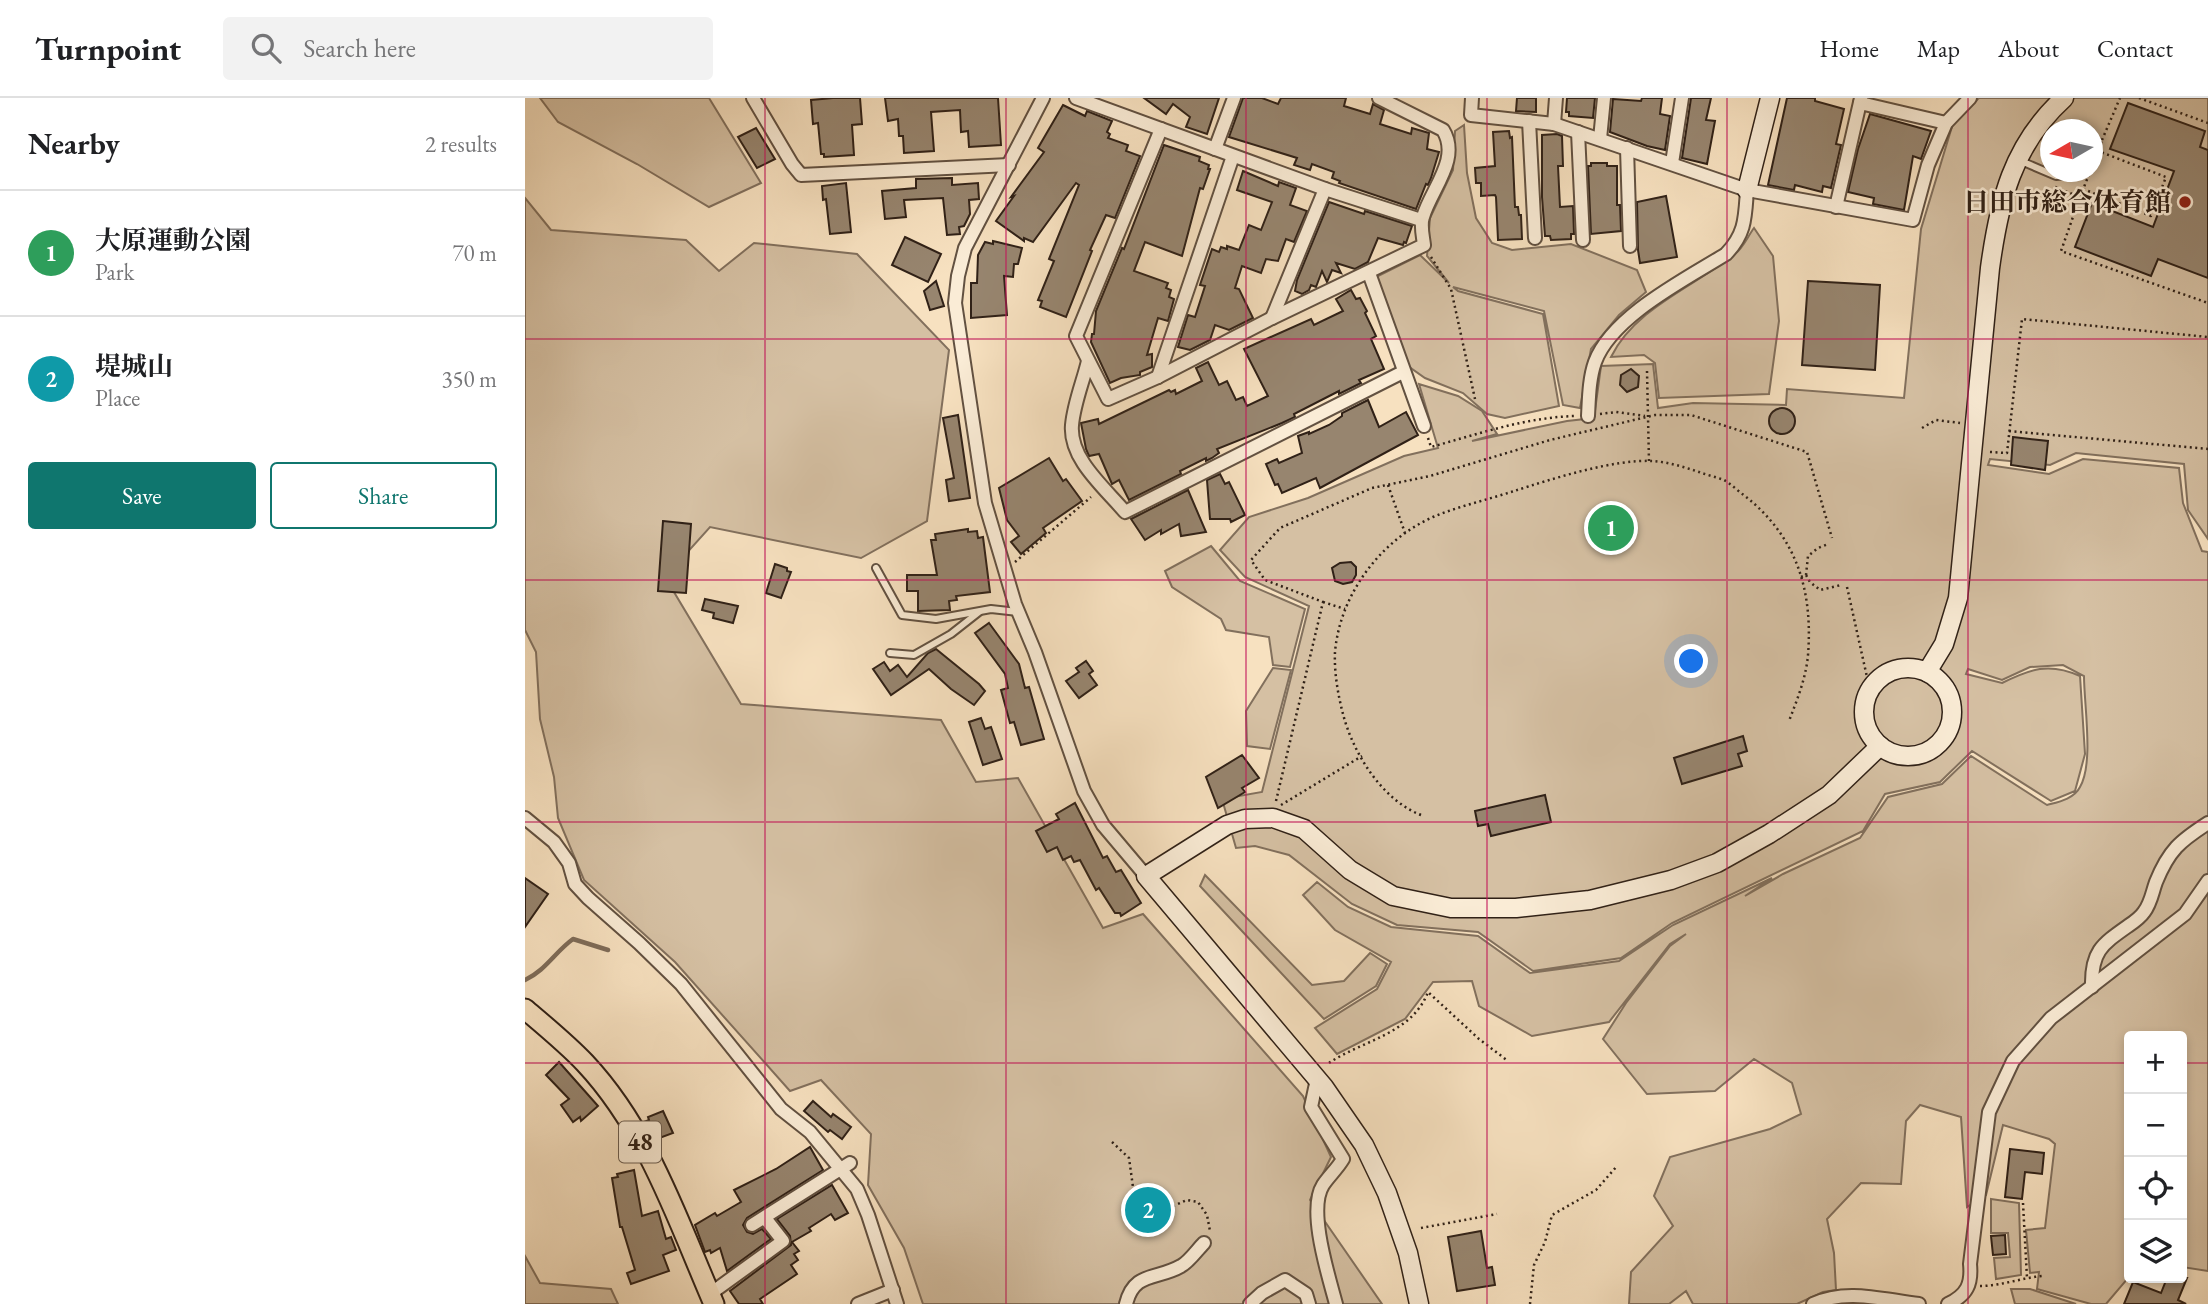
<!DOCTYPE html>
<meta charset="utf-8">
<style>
:root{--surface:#fff;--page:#f2f2f2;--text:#202124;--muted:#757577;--line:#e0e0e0;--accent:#0f766e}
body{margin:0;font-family:"EB Garamond","Noto Serif JP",serif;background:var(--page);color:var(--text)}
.controls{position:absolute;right:21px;bottom:21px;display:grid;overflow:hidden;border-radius:7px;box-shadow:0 4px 10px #0003}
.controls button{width:63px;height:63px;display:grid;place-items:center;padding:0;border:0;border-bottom:2px solid var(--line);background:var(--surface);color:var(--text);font:35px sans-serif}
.compass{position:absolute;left:1515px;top:21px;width:63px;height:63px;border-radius:50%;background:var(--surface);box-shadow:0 4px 10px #0003;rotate:261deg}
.you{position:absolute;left:1167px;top:564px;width:24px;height:24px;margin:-18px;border:5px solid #fff;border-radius:50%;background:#1a73e8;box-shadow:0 0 0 10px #1a73e833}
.badge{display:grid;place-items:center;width:46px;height:46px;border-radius:50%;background:var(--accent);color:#fff;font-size:23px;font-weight:700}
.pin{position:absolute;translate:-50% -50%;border:4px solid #fff;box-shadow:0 2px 7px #0006}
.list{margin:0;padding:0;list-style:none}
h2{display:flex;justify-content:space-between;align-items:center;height:91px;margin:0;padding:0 28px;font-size:30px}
h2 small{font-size:23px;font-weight:400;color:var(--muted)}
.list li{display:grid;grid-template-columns:46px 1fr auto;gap:21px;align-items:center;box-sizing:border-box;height:126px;padding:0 28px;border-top:2px solid var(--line)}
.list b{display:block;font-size:26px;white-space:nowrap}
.list p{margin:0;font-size:23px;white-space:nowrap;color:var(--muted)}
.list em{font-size:23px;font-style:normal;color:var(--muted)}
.actions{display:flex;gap:14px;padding:21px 28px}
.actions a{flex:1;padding:16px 0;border:2px solid var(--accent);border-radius:7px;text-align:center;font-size:24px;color:var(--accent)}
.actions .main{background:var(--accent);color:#fff}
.icon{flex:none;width:38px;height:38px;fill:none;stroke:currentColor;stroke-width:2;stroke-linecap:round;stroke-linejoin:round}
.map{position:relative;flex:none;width:1683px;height:1206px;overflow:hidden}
header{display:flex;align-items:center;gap:42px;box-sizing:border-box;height:98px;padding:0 35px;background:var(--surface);border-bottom:2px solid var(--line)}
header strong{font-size:33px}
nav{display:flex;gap:38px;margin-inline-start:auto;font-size:24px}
.search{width:490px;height:63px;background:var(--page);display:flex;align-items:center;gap:18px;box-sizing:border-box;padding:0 24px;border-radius:7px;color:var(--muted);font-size:26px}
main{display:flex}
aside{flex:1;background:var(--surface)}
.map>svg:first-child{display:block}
.green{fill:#d5c0a3;stroke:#82705d;stroke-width:2;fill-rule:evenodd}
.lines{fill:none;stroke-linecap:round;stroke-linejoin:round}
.stream{stroke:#7f6d5a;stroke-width:4.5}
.building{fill:#97856f;stroke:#302117;stroke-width:2}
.lane-casing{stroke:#625141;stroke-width:10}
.street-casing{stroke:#625141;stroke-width:16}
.secondary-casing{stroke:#302117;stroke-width:21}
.primary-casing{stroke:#302117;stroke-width:23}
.path{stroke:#302117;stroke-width:2.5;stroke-dasharray:2 3.5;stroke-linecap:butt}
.lane{stroke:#faecd6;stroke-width:6}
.street{stroke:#faecd6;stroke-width:12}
.secondary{stroke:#faecd6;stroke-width:18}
.primary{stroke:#f7e1c0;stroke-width:19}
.grid{fill:none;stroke:#c2185b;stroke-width:2;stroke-opacity:0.55}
.poi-dot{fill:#8f2418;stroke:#faecd6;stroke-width:2.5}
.labels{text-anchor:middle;stroke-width:5;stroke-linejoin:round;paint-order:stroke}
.shield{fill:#faecd6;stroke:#6d5e50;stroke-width:2}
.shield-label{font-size:24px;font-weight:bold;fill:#302117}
.poi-label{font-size:26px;font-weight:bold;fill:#302117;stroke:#faecd6;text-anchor:end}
</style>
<header>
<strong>Turnpoint</strong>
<div class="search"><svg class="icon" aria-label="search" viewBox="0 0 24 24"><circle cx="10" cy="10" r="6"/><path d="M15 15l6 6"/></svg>Search here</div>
<nav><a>Home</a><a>Map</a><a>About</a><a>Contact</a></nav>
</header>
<main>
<aside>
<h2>Nearby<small>2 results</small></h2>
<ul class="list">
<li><span class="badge" style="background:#2e9e5b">1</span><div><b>大原運動公園</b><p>Park</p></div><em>70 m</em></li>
<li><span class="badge" style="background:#0f9aa8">2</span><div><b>堤城山</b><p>Place</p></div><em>350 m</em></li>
</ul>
<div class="actions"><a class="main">Save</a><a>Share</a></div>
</aside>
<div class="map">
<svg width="1683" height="1206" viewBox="0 0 1683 1206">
<rect width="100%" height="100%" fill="#f7e1c0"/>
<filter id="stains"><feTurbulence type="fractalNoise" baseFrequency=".00286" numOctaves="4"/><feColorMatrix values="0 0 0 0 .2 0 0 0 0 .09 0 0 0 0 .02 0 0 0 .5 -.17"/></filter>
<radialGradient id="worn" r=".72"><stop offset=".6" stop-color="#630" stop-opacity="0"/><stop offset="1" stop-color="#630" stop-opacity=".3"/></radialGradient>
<g class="green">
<path d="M15,0H184L236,85L184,109L112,66L33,24Z"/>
<path d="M1454,0H1683V441L1663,412L1659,366L1551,355L1525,367L1465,361L1463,367L1524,376L1558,361L1654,370L1658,405L1677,453L1683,454V1173L1657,1169V938H1604V1179L1581,1206H1566L1512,1191L1514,1174L1505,1175L1501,1132L1520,1130L1530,1046L1524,1041L1478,1027L1461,1097L1442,1109L1436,1019L1395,1007L1381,1023L1376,1086L1336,1085L1302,1121L1309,1155L1311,1192L1298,1194L1272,1206H1168L1161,1193L1144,1206H1104L1106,1174L1148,1128L1129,1098L1145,1059L1245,1031L1276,1016L1267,985L1229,961L1190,993L1122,996L1078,941L1101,905L1145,848L1161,836L1145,846L1084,924L1007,938L954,908L947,883L908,884L880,921L812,956L790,930L852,891L866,864L810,832L778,797L792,784L823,809L866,829L953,838L1005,875L1094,863L1148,827L1247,780L1220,798L1258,776L1335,740L1363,699L1417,686L1446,658L1522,707C1533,704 1549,701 1555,689C1569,665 1559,607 1559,578L1538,567L1505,569L1477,582L1443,571L1441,576L1477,585C1505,571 1524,564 1555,578L1560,656L1550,693L1526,703L1447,653L1415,684L1360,696L1338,733L1147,825L1096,860L1008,873L953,834L872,827L827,806L764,757L730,748L711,750L697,701L737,694L784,508L720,479L695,452L724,419L783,400L879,358L913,350L894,286L933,298L957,313L972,336L947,343L1042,323L1069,320L1076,268L1128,266L1133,310L1168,305L1261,307L1262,291L1379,300L1396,131L1429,22ZM1526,32H1568V74H1526Z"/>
<path d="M939,27L942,75L951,120L967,145L987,152L1046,146L1112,172L1121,194L1094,217L1066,251L1055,310L1038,307L1019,213L928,189L933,193L1018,216L1034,308L980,320L962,316L938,295L900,280L883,268L851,179L895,157L924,185L902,158L905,120L928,72L930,33Z"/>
<path d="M0,100L26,132L161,142L194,173L229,145L332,156L424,252L402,423L336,460L185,429L140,479L216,606L416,622L451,684L493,680L578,830L618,816L778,998L806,1059L785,1102L857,1206H398L379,1150L343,1087L346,1036L296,982L265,993L150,864L59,782L33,720L29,679L15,621L11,554L0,532Z"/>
<path d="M1229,130L1248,158L1254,223L1244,296L1134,300L1130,265L1119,257L1086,259C1110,210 1169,189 1210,156C1218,150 1223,138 1229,130Z"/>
<path d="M686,448L715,483L780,511L765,569L748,567L744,539L701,532L696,521L647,489L640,473Z"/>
<path d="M748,570L766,572L745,651L722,648L721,613Z"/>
<path d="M680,777L787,887L819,883L845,855L862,866L851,888L799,921L675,788Z"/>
<path d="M1466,1101L1494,1105L1496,1177L1471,1181L1469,1160L1485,1159L1483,1135H1466Z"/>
<path d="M0,1158L15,1185L86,1191L93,1206H0Z"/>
<path d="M1486,1191H1505L1551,1206H1490Z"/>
</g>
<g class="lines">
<path class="stream" d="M0,882C21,872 30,854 48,841L83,852"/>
</g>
<g class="building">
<path d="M308,0H335L337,26L327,27L329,57L299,59V56H296L293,25L288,26L286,2Z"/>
<path d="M360,0H473L476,47L444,49L443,33L436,34L435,12L406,14L409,53L379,55L378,38H374L373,21L363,23Z"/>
<path d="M619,0H694L682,36L661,29L665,19L648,6L641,16Z"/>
<path d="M718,0H737L753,6L756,0H821L819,8L845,16L848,6L859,12L855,26L886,36L887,30L904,35L902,51L914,54L906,80L903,87L901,86L891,111L814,85L815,83L807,80L809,74L787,66L785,72L769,67L772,60L704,39Z"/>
<path d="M992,0H1011V14L991,13Z"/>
<path d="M1042,0H1070L1068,20L1044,18V14H1041Z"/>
<path d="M1117,0H1137L1135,16L1145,18L1140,52L1122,48L1085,34L1088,1L1116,3Z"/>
<path d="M1166,0H1186L1181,22L1190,23L1182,66L1157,60Z"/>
<path d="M1262,0H1290V3L1319,11L1311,46L1316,47L1306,90L1298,88L1297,94L1270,87L1269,92L1243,87Z"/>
<path d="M1603,5L1680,33L1675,49L1683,52V180L1633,161L1626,178L1550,149L1567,105L1628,129L1649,73L1585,51Z"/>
<path d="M538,7L560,18L562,13L587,23L582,34L585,36L583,40L603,47L601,53L615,58L590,120L581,117L565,152L567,153L541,219L515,209L517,203L513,202L529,163L524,161L554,87L551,85L508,144L499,140V143L471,123L489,98L486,99L519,54L513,50Z"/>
<path d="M1345,16L1406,33L1396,61L1388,58L1379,112L1348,106L1349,100L1323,94L1333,51Z"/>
<path d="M231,30L250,61L232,70L213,39Z"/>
<path d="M984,33L985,40L987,39L990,109H993L994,117H996L997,141L973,142L971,99L970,97L956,98V85H951L950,70L970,68L968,34Z"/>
<path d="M1032,36L1037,38L1038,68H1033L1035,109L1048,108L1049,136H1046V141L1026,142L1025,138H1020L1017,99V37Z"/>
<path d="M639,47L675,59L674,63L684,67L683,71H685L678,91L675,90L657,158L620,144L609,173L643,185L641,190L646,192L644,199L649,201L643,223L633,220L622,257L627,256V269L615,274V277L596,280L585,285L566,244L567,236H569L571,213L597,150L599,151Z"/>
<path d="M1066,65H1082V68H1092V107H1095L1096,133L1066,136L1063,68H1066Z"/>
<path d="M718,73L753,88L754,84L771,90L765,107L782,113L769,144L761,141L753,163L741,161L736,175L717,168L710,190L714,191L728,220L704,232L690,227L685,242L665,252L653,249L663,217L670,219L680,188L675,187L687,151L694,154L696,149L702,151V148L714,152L724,127L736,132L747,104L712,92Z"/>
<path d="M427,80V87L453,85L454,101L444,102L445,116L439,128L434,129L435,136L422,137L418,100L379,102L381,119L360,121L357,93L391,90V81Z"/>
<path d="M321,85L326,134L305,136L301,101L298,102L297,88Z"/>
<path d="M1141,98L1152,159L1115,165L1113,152L1112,104Z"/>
<path d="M804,104L839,116L840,113L887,128L881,145L879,144L878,147L853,140L843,164L830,171L811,165L816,175L807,172L802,184L797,173L791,189L786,187L784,192L777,196L770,193L772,182Z"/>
<path d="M380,139L416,156L403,184L367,167Z"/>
<path d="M468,143L497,150L493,166H489L488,179L479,178L482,217L446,220V185H452L453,157L460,144L468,146Z"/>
<path d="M411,183L419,208L405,212L399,193Z"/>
<path d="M1283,183L1355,187L1350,272L1277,267Z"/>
<path d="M826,192L831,201L835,200L842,213L840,215L851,238L846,241L859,271L834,282L836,285L814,296V293L769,316L770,319L757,325L692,351L694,355L687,360L681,363V360L655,373L656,376L604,402L594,382L587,386L574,356L564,358L561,351L556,325L573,321L574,326L644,292L646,294L650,292L651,296L677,283L671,270L683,264L694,287L702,283L711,302L718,299L722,308L743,298L719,251L786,221L789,227L818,213L811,201Z"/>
<path d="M1106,271L1114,278L1113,289L1102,294L1095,287L1096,277Z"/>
<path d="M843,302L854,329L881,314L893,337L795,390L791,380L757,395L753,386L750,387L741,366L752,361L754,365L777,355L773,338L784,334V336L804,327L817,318V315Z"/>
<circle cx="1257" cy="323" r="13"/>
<path d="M433,317L445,400L424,403L421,382L429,380L418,320Z"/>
<path d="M1488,339L1523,343L1520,372L1486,367Z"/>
<path d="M524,360L538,383L541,381L557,403L518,430L521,435L496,456L486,444L494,438L482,422L474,390Z"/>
<path d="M695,376L700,386L704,384L720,417L706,424L705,421H685L682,382Z"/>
<path d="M663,392L681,434L656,438L654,426L636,436V432L620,442L606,421Z"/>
<path d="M138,423L166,426L161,495L133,493Z"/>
<path d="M443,431V434L452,433L453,440L458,439L465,494L431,498L432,502L424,503L425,512L393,513V493H382V477H412L406,442H411L410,436Z"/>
<path d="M826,464L831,469V477L827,484L818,486L810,483L807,470L815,465Z"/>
<path d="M250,466L262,470V473L266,474L256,500L241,495Z"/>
<path d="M180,501L213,508L208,525L188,520L189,515L177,512Z"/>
<path d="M464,525L494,566L500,590L504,589L519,641L496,647L489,624L485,625L476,592L483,590L480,576L450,535Z"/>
<path d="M411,551L454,586L460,593L449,607L426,591L404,571L366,597L348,571L359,564L365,573L373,567L382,579L403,555Z"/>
<path d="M561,563L568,573L564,576L572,587L554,600L541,583L554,574L551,570Z"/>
<path d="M456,620L460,631L466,629L477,661L458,667L444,624Z"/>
<path d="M1218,638L1222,653L1213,656L1217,668L1157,686L1149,660Z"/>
<path d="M717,657L734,680L717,690L720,694L693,710L681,679Z"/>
<path d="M1020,697L1026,724L966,738L963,726L953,728L950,713Z"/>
<path d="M550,705L578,760L582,758L591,774L596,772L616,805L596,818L595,815H590L574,790L571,792L555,762L549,764L546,758L538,762L532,749L522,754L511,733L534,721L531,716Z"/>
<path d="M0,780L23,796L0,829Z"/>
<path d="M34,964L73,1008L56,1023L55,1019L48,1024L36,1007L44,1001L21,977Z"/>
<path d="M288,1003L306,1019L308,1016L326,1029L317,1041L305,1032L303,1034L279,1013Z"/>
<path d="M138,1013L148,1035L129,1042L119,1024L124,1022L123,1019Z"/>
<path d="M285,1049L298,1072L222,1120L218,1127L222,1134L228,1136L237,1131L246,1141L202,1173L195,1150L186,1155L185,1152L180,1154L170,1127L190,1115L192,1118L216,1104L209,1092L251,1071Z"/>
<path d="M1485,1051L1519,1055L1517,1076L1500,1074L1497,1101L1480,1099Z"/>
<path d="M109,1072L117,1118L133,1113L141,1141L146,1139L151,1152L138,1157L144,1173L106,1186L102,1175L110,1172L97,1129H95L87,1080L93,1079L92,1076Z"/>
<path d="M307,1087L323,1115L310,1122L306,1116L284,1130L286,1133L267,1144L274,1153L269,1156L273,1162L266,1167L272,1176L235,1201L238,1206H214L205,1193L266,1147L265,1138L252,1121Z"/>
<path d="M956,1133L962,1170L967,1169L970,1187L932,1193L923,1139Z"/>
<path d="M1480,1137L1481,1156L1468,1157L1466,1138Z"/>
<path d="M1642,1180H1662L1653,1202L1661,1206H1599L1608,1184L1636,1195Z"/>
</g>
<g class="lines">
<defs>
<g id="lane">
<path d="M1496,63L1531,78L1543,77L1545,74"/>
<path d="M351,470L377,517L411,521L466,511L493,514"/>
<path d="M365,555L389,557L426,536L454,514"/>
</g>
<g id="street">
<path d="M228,0L267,66L276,77L484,67"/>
<path d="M518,0L440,150L433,178L430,205L460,405L490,506L510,554L559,693L578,727L621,778"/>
<path d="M551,0L800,91L896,122"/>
<path d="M947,0L946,17L1029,26L1222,92L1388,122L1403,67L1421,25L1445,0"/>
<path d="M1335,5L1421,25"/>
<path d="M1004,23L1010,140"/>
<path d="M1029,26L1031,0"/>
<path d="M636,31L551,238L583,301L633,279L747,220L899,147C898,138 895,127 898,119C906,91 936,61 918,32L854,0"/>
<path d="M1053,34L1058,142"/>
<path d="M1075,41L1079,0"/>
<path d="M1102,50L1105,148"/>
<path d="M690,51L709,0"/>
<path d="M1147,65L1157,0"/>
<path d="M1311,109L1336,0"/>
<path d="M844,175L899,328"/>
<path d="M747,220L800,91"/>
<path d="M563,263C558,284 549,305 547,327C544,361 580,390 600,414L878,274"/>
<path d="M633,279L708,58"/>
<path d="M1063,318C1064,300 1064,281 1070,264C1087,218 1161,181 1201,156C1221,135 1220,119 1222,92"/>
<path d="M0,720L29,744L44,765L50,786L63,800L114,845L156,886L256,1011L285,1034L332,1091L343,1117L372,1206"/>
<path d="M1567,889C1566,854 1576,847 1603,828C1609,824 1615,820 1619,814C1626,805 1627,795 1631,784C1644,752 1655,743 1683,725"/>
<path d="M792,981L786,1009L818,1061C812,1071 804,1078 798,1087C782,1112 804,1179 811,1206"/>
<path d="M227,1127L325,1065"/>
<path d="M185,1196L258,1143L240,1120"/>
<path d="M333,1206L368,1192"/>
<path d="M601,1206C609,1173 632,1182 656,1168C664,1164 672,1152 679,1145"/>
<path d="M725,1206L737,1195L760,1182L781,1196L784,1206"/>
<path d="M1288,1206C1322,1190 1358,1202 1394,1206"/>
<path d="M1423,1206C1442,1197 1447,1186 1445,1166L1464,1014L1488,963L1526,920L1660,816L1683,783"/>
</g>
<g id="secondary">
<path d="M1222,92L1245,0"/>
<circle cx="1383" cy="614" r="44"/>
<path d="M1402,574L1419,546L1433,500L1465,170C1474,104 1487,47 1539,0"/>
<path d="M894,1206L883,1155L862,1095L839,1047L799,989L621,778L702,727L720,721L748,720L779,731L825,772L868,798L926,810H991L1065,802L1146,782L1192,765L1244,736L1304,697L1355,648"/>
</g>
<path id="primary" d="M0,911C20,928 42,946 60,965C123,1032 153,1123 189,1206"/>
</defs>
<use href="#lane" class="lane-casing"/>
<use href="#street" class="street-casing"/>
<use href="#secondary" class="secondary-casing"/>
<use href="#primary" class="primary-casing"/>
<g class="path">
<path d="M1614,0L1683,25"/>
<path d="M1533,27L1547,32"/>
<path d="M1568,39L1577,42L1568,67"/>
<path d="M1577,42L1595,0"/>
<path d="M1530,89L1555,99L1565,74"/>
<path d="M1558,91L1626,118L1641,79L1573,53"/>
<path d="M1555,99L1536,153L1683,205"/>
<path d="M906,159L926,191L950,301"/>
<path d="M1122,273L1124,364"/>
<path d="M1075,316L1091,314L1120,318"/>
<path d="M1397,330L1411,322L1435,325"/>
<path d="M1484,333L1683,351"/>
<path d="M903,340L906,349C953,336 1002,319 1051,318"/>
<path d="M1465,354L1482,355L1497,221L1683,239"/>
<path d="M863,387L880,435"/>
<path d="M490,464L566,399"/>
<path d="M1281,477L1283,458L1293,450L1303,446"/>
<path d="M1276,479L1281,477L1285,484L1295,492L1316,487"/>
<path d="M1322,489L1342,579"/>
<path d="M798,504L820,511"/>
<path d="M751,703L798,504L740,482L726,462L755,430L847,390L905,378L1025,342L1130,317H1166L1282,354L1307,440"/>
<path d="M756,707L837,658"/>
<path d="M896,717C857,702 828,655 818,616C813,597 809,574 810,554C815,496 856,442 908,419C934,408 962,402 989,393C1027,381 1088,361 1128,363C1143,364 1159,369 1174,374C1182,377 1191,379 1199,382C1206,386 1213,393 1220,398C1272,439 1288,493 1283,557C1281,580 1272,602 1264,623"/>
<path d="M804,965C838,942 887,936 903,894L954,941L983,963"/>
<path d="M587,1044L604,1060L611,1111L625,1118L662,1102L673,1104L682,1117L685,1133"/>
<path d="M1498,1105L1502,1180"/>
<path d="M896,1130L972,1116"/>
<path d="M1455,1188C1476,1188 1496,1180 1517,1178"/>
<path d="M1005,1206L1009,1167L1020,1144L1027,1117L1071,1092L1092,1068"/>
</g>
<use href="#lane" class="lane"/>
<use href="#street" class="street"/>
<use href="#secondary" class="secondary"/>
<use href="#primary" class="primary"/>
</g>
<path class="grid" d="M240,0V1206M481,0V1206M721,0V1206M962,0V1206M1202,0V1206M1443,0V1206M0,241H1683M0,482H1683M0,724H1683M0,965H1604M1657,965H1683"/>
<circle class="poi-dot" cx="1660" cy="104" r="7"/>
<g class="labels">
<rect class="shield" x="94" y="1023.5" width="42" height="41" rx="5"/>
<g class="shield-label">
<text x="115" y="1052">48</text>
</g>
<g class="poi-label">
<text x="1646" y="113">日田市総合体育館</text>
</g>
</g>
<rect width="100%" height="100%" filter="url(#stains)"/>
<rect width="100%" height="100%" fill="url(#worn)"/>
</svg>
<div class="controls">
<button>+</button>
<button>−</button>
<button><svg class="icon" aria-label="locate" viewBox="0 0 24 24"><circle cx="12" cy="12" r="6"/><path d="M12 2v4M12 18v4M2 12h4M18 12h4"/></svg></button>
<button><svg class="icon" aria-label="layers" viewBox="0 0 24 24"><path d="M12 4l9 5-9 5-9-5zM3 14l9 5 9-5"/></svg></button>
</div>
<svg class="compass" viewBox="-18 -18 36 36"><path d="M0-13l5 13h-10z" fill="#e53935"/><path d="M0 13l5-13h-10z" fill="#757577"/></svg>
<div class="you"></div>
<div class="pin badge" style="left:1086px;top:430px;background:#2e9e5b">1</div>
<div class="pin badge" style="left:623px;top:1112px;background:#0f9aa8">2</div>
</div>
</main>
